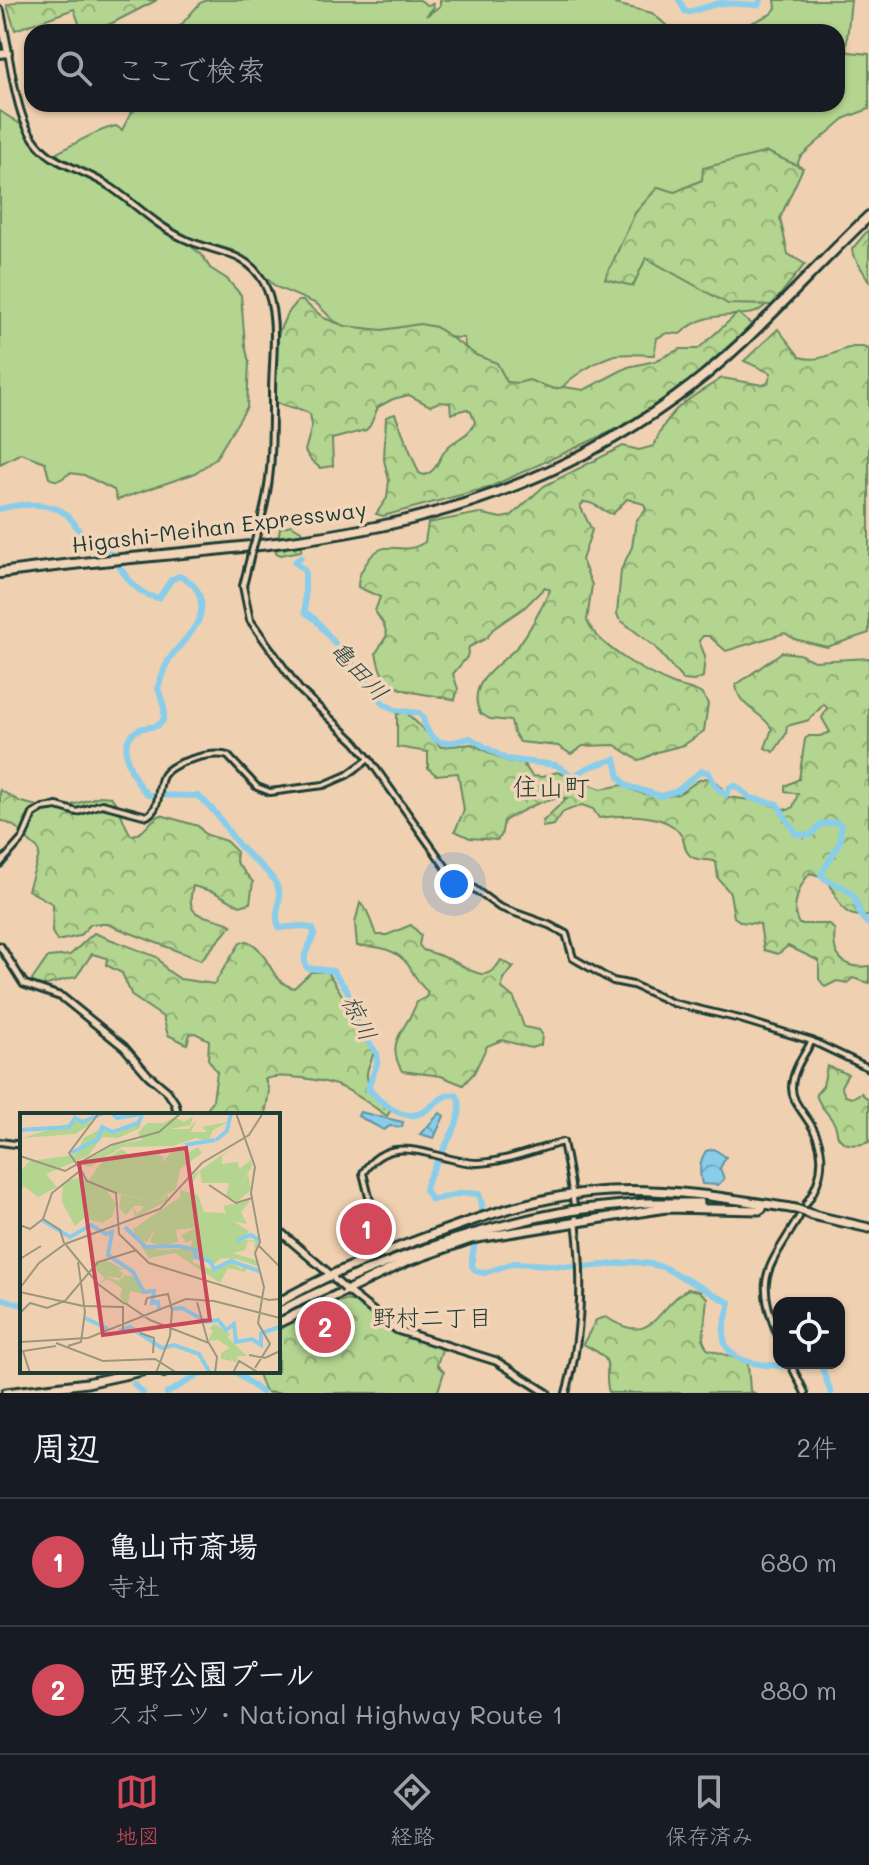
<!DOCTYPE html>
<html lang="ja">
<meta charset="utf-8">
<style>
:root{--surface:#171b24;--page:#20242c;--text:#f1f3f6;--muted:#9ea1a6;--line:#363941;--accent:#d1495b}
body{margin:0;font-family:Mali,"Klee One",sans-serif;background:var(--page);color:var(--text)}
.controls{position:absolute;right:24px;bottom:24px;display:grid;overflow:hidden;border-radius:16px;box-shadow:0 2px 6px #0004}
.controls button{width:72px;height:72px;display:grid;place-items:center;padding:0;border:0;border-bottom:2px solid var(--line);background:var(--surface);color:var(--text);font:40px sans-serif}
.you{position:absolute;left:454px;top:884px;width:28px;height:28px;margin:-20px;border:6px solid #fff;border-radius:50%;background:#1a73e8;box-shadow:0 0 0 12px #1a73e833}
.badge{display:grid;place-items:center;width:52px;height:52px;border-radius:50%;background:var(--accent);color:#fff;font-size:26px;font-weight:700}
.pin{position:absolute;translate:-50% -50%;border:4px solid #fff;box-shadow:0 2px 8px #0006}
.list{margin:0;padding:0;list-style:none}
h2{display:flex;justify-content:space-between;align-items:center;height:104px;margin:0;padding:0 32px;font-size:34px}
h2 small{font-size:26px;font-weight:400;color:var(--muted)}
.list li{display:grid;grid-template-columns:52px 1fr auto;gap:24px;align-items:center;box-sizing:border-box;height:128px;padding:0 32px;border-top:2px solid var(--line)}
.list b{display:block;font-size:30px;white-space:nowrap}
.list p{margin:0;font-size:26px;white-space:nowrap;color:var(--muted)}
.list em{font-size:26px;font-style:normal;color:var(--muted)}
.icon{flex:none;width:44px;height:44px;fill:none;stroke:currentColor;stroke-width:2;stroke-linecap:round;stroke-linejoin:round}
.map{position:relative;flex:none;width:869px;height:1393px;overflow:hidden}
.search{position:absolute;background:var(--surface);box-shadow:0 2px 6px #0004;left:24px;right:24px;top:24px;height:88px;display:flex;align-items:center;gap:20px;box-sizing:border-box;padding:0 28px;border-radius:24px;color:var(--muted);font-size:30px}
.sheet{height:360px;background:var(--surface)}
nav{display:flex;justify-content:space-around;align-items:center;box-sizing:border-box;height:112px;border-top:2px solid var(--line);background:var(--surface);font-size:22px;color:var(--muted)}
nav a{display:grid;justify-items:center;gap:4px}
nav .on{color:var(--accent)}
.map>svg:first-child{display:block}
.grass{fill:#b3d590;stroke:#698962;stroke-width:2}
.forest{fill:url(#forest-crowns);stroke:#698962;stroke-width:2}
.water{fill:url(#water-waves);stroke:#5f93a1;stroke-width:2}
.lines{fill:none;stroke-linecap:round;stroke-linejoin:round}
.river{stroke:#89cdea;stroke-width:6}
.tertiary-casing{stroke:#1f3d34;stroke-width:10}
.secondary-casing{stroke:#1f3d34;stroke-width:11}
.primary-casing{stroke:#1f3d34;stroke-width:12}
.trunk-casing{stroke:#1f3d34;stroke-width:13}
.motorway-casing{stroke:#1f3d34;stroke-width:14}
.tertiary{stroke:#f2d4b8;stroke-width:4}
.secondary{stroke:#f2d4b8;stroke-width:5}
.primary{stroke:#f2d4b8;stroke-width:6}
.trunk{stroke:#f2d4b8;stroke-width:7}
.motorway{stroke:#f2d4b8;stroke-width:8}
.tertiary-bridge-casing{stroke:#1f3d34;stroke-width:10;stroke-linecap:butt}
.secondary-bridge-casing{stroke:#1f3d34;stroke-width:11;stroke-linecap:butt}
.trunk-bridge-casing{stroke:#1f3d34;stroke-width:13;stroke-linecap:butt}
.tertiary-bridge{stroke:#f2d4b8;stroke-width:4}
.secondary-bridge{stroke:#f2d4b8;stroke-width:5}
.trunk-bridge{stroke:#f2d4b8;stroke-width:7}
.labels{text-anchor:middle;stroke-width:7;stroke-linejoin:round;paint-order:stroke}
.street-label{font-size:22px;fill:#1f3d34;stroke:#f2d4b8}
.water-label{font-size:24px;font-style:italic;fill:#2a4b46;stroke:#f2d4b8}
.neighbourhood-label{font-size:24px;fill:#1f3d34;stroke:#f2d4b8}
.quarter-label{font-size:26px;fill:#1f3d34;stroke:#f2d4b8}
.inset-river{fill:none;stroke:#89cdea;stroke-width:4}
.inset-road{fill:none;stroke:#9c967f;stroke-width:2}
.view{fill:#c84859;fill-opacity:0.15;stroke:#c84859;stroke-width:4}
.inset-edge{fill:none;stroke:#1f3d34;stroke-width:4}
</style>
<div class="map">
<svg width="869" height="1393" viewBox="0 0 869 1393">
<defs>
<pattern id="forest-crowns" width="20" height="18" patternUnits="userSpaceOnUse" patternTransform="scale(2)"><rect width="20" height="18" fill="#b3d590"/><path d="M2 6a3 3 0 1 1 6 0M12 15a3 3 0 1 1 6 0" fill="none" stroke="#91ae76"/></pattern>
<pattern id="water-waves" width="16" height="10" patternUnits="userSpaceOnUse" patternTransform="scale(2)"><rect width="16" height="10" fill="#89cdea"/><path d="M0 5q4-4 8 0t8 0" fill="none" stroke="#6fa8be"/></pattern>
</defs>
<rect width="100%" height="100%" fill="#efd1b1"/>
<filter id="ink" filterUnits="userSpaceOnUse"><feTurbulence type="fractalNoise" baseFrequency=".0125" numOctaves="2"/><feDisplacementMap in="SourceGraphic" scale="16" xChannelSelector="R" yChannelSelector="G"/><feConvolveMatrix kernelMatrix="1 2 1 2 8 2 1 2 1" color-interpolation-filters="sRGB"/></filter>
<g filter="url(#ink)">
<g class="grass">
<path d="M207,0H420L427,5L433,4L434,7L426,16L440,6V0H615V4L652,13L674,32H175L200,3Z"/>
<path d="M775,0H851L846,49L849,52L869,54V109L845,118L800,157L780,215L783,288C775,295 763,311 753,313C723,318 706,311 680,334L667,333L657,338L654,355C642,355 627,353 615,355C602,358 563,380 559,393L506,385L465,347L464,338L359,334L334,321L317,304L276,287L244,257L232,250L191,239L188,244L202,255L210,268L227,279L241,295L245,345L249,362L247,407L216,458L207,465L193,474L117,500L114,490L84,475L70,473C62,479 58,483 49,478L45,462L21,453L0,464V111L23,126L37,147L57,163L60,158L57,153C76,143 95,131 116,126L122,130L131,113L144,104H837V32H732L771,14L776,8Z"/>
</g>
<g class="forest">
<path d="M21,0H157L95,32H82L74,9L15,30L7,5Z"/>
<path d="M767,152L803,168L780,218L788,254L805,264L772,305L728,304L646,258L633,286L605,279L635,213L658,187L675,192L702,180L703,168Z"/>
<path d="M869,229V281L853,255L852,249Z"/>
<path d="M298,301H303L324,318L345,326L382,330L420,324L436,327L476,355L497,363L507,382L518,383L529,380L554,389L564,387L584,390L628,367L655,361L680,349H698L738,313L752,325L673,395L634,421L490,487L383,516L376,514L387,498L389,480L384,460L386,417L395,414L419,473L424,475C439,471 439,454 450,445C460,437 470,435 475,422L471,412L466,409L451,414L450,403L439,402L430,406L409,395L393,399L378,407L370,426L366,430L332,439L333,466L320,468L311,460L305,451L312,425L310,414C299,406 286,409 275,401C275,363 269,331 298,301Z"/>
<path d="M778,329L800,357C827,366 845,339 869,349V633L827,647L794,639L785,633L726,651L709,636H703L699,641L705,656L703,677L694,681L683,680L655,647L619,619L617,614L621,570L632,547L636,521L646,509L644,504L627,499L613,514C601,512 599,503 584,502L580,506L592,530L582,560L592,585L587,621C600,648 646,673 673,684C684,688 695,688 703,695L708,704L704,731L684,745L657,752L643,759L638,760L615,745L583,746L571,754L558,746L520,742L514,733L511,721L490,719L480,713C465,682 501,665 518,646C531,629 541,609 550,590L545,587L525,607L493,629L487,638L469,647L467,657L453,674L458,689L455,700C433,693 401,696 385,678C379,672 378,661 376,653L387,635L384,625L375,611L380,597L358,587C358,576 361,571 367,562C385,534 399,559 425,542L428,523L479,513L501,518L511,516L544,486L623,446L639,450L654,446C669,406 688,400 722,378L763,385L768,383L771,373L744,361Z"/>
<path d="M291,525L301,531L304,539L301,551L281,555L276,553L280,528Z"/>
<path d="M782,652L799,654L814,661L869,658V916C840,919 839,901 827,878L810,873C799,885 790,909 799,924H829L835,930C831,954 842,970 869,966V983L853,978L847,983L837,981L825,987L819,979V961L788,946L778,954L764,950L760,924L741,922L734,917L730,893L718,878L716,862C708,858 700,862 692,857C683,851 686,843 681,835C666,811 622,815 599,818L593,809L582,805L563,812L554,825L542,827L543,821L567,798C544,797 524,810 504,821L501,836L497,840L470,838L455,831L464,810L458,773L436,775L428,768V752L397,747V714L406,712L441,747L472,744L506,761L523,763L532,776L542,777L557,772L601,789L623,785C638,795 660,799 678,794C689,790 698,775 711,779C718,781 724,792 728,797L758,801L788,810L793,807L798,794L785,791V786L799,779L805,739L809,736H820L830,732L822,718L827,708L824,704L809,720L787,726L786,734L774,752L765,748L772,729C761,710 739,709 736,685Z"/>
<path d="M0,790L21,802L46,808L69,806L100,796L111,797C122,808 122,823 131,835C145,836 149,819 161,815L198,826L205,834L226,841L237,852L236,862L253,882L250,903L240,906L214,892L193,886C183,923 207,912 232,925L201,960L107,924H91L79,936L57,941L52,932L53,904L28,890L39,855L38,849C19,836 26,829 0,820Z"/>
<path d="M360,903L367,911L376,935H387L411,925L421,935L419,945L423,950C433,953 444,956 453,961C472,970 486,986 501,960L514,967L503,979L502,988L514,998L524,1027L539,1030L542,1034L541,1045L531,1048L502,1040L487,1046L474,1073L463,1085L441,1076L402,1071C384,1040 407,1030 417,1002L426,997L428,992C418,984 415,976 409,966C396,948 377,946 357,946L355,923Z"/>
<path d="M94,933L157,957L167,970L180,979L214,984L240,943L246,941C269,947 268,982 294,988L311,972H328L374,1048C374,1059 368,1063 367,1073C366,1088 381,1102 391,1110L387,1116C353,1093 345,1083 302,1078C289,1077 278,1075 265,1079L269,1091L265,1115H204L213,1100L217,1072L208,1059L209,1040L195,1033L190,1034L187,1044L168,1035L163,1017L132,996L122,973L106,965L107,958L92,954L76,977C60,979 46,990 30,983L48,957L70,955Z"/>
<path d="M827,1066L848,1074L841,1086L845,1096L852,1098L861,1093L869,1100V1142C860,1146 843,1147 838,1136C836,1132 837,1127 834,1123C828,1112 819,1107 816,1094L823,1086Z"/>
<path d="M688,1289L699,1291L707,1298L703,1340L707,1349L745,1361L748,1365L750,1390L754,1393H609C601,1363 621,1363 583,1344L596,1320L606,1317C655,1349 655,1307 688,1289Z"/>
<path d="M345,1300L355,1302L394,1331L443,1346L437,1365L444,1372L438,1391L433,1393H269L264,1390L257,1371H278V1330L329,1304Z"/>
</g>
<g class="water">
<path d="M360,1112L403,1122L402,1127L390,1126L384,1130L358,1116Z"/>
<path d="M440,1113L444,1116L434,1138L420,1134Z"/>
<path d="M714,1149L726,1157L720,1168L724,1179L718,1185L702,1184C699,1172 699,1161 706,1151Z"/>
</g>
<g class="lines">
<g class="river">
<path d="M679,0L685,11L689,12L720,3L758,5L761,0"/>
<path d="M0,509C18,503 50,502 66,514C74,520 78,532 86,538C93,543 101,541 107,549C122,568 132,595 159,598L171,580L179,576C188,579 193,583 198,592C211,620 185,637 170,658C164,667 161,678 158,688C161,698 167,710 163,720C159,729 148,726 140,729C112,741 133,781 148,795L198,796C216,809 225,828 238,844C250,860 274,871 279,892C282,905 272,915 280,928L301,926L313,929L314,935C310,946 300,955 307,968L333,971L347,990L358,1027L377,1054V1064L368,1088C380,1102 403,1123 423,1112C435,1106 441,1093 456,1095C473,1116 429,1164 425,1190L432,1200L463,1193L479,1194L482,1204L472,1258V1266L476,1271L484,1273L514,1263L585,1267L634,1262L651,1264L663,1267L730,1303C727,1315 722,1327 724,1340C730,1373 798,1365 821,1365L831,1393"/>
<path d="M301,557L295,562L305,571V612L316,620L384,704L395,710L419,713C428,723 420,712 425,725C434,749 451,743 470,738L506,759L556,765L573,776L587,768L615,759L619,777L627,786L661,796L677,791L701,771L708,772L717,788L726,795L730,787L736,786L750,798L777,804L796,834L811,835L821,824L837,822L841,826L840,842L821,875C829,885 845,884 853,896C860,906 858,918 869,924"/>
<path d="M0,1298L22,1305"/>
<path d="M235,1371L262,1393"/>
<path d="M134,1384L143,1393"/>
<path d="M167,1393L206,1371"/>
</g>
<defs>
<g id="tertiary">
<path d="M8,53C16,92 19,139 57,160C75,170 95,176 112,188C138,206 157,227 187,240C216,253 247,251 264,283C280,314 272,358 272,392C272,446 273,485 256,537"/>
<path d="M250,558L243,586L250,620L299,689L355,742L369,759L447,869L499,907L549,925L566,934L573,958L613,981L633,985L673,1003L740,1019L812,1041L869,1068"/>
<path d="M0,864L23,838L33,814L43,808L57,806L77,812L102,804L147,816C162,807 156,790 163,776C171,762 212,751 228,756L257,787L270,792L324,785L347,775L369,759"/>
<path d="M0,1142L22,1145"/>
<path d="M806,1204C826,1175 827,1145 805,1116C799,1107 792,1099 792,1088C792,1071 804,1055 812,1041"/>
<path d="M371,1205L363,1173C392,1127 438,1163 478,1163C505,1162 536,1149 563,1142C580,1225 590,1310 566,1393"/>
<path d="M779,1338C753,1276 768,1270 799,1217"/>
<path d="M790,1363L805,1393"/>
<path d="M164,1374V1371"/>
</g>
<g id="secondary">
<path d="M0,946L24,984L62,997L124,1047L148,1075L167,1091L175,1103L178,1115"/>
<path d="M278,1230L332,1276"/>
<path d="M345,1289L397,1330L496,1361L547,1393"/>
</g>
<path id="primary" d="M0,11L8,53L0,54"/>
<g id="trunk">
<path d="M583,1209L644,1203H700"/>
<path d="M812,1215L869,1228"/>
<path d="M278,1303C320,1278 365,1260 410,1243C474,1219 540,1194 609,1191C672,1188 734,1199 796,1209L814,1215"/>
<path d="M278,1312C371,1264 467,1230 569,1211"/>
<path d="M278,1323L406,1262L471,1239L666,1208L759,1210L762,1208"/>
<path d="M6,1393L87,1383L142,1371"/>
</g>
<path id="motorway" d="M0,573C135,553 274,552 407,520C504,496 595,456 675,398C748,346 804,277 869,216"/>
</defs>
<use href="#tertiary" class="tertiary-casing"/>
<use href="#secondary" class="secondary-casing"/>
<use href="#primary" class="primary-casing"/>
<use href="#trunk" class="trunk-casing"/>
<use href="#motorway" class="motorway-casing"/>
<use href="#tertiary" class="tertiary"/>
<use href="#secondary" class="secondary"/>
<use href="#primary" class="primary"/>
<use href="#trunk" class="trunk"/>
<use href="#motorway" class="motorway"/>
<defs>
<path id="tertiary-bridge" d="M250,558L256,537"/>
<path id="secondary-bridge" d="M334,1279L345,1289"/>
<path id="trunk-bridge" d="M569,1211L583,1209"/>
</defs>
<use href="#tertiary-bridge" class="tertiary-bridge-casing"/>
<use href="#secondary-bridge" class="secondary-bridge-casing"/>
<use href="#trunk-bridge" class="trunk-bridge-casing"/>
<use href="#tertiary-bridge" class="tertiary-bridge"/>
<use href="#secondary-bridge" class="secondary-bridge"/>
<use href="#trunk-bridge" class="trunk-bridge"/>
</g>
</g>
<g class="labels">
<g class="street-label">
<text transform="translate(219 527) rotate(-7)" y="8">Higashi-Meihan Expressway</text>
</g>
<g class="water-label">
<text transform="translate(359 671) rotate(47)" y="8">亀田川</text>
<text transform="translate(359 1018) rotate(64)" y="8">椋川</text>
</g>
<g class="neighbourhood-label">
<text x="432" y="1326">野村二丁目</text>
</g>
<g class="quarter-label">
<text x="551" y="796">住山町</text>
</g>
</g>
<g transform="translate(20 1113)">
<rect width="260" height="260" fill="#efd1b1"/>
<path d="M163,34L164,42L178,34L182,40L160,56L156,76L134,89L87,78L96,91L92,104L82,110L64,105L55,113L42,89L43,69L60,64L68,68L83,47L102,36L111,44L134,39L144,44L141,51L154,36Z" fill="#b3d590"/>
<path d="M173,3L171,12L150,16H169L177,6L171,19H187L182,14L208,9L193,17L188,28L176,25L153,33L102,34L70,54L60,51L94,32L122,27L118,20L127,10H144L154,4L164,9ZM64,6L73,10L55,21L2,25ZM121,8L120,15L98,25L82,24L68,43L26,61L37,74L18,84L4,73L0,79V52L2,57L9,48L55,42L64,25L80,16L98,20ZM213,34L202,43V51L218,49L219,56L231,47L232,53L219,75L228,61L231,77L217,89L206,83L209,70H182L180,58L172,70L168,66ZM160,77L178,82L184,99L206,100L203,93L231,87L221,99L227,111L213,108L229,118L223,127L239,128L234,138L235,129L228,128L225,137L212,140L236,147L240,154L217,146L201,145L193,152L173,144V150L194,157L211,149L221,156L227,153L225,159L208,155L200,170L155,140L129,145L120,131L138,137L170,135L173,126L166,130L161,122L178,114L156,117L158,129L142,133L130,129L136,114L127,129L118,127L113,116L160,84ZM101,82L134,89L148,82V87L115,105L113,95L118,101L124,93H114L106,102L99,95ZM86,147L105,157L98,156L103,160L100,165L86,163L98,168L105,162L116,164L126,181L110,178L108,191L100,185L102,175L88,166L79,171L85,165L70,151ZM195,211L210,221L207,224L227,243H217V248L214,250L210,243L212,248L201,246V240L210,235L198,227L188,228L193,218L189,215Z" fill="#b3d590"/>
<path class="inset-river" d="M92,0L97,5L127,0M0,17L49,14L55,5L62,9L84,0M196,27L207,18L211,0M165,32L195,27M51,40L78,26L82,14L93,19L118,10L122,3M22,107L50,124L71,112L86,121L92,119L88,142L113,159L124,179L134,178L132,190L138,189L139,197M105,114L126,134L159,133L176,137L175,144L190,148L194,156L211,148L239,158M217,127L231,122L239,127M151,196L162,195L187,209L198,207L206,217L214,211L216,229L232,226L241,232V220L260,214M65,205L88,216M99,218L110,214L142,235L154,232L179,241L190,260"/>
<path class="inset-road" d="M216,0L235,54L231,80L240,129L235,140L244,174L238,210L250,231L235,255M0,43L45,58L91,32L139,19L161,0M61,57L67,68L96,80L99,121L129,150L249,187L260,186M189,72L216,90L232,85M23,106L40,117L44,130M0,112L10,116L23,106L32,80L61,57L49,40L79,0M46,132L78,171L105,191M239,133L260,154M0,146L21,133M0,175L19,150L45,131L140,96L182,50L229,22L243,0M0,179L63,193M177,189L188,229M105,190L130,207L189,230L197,244L195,260M125,192L127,185L148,181L152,197L150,223L136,260M63,193L103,194V217M0,200L10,190L27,195L45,188L78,149L117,137M120,220L134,225L133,240M0,229L68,225L166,186L194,188L260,205M36,230L83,248L135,246L157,260M48,233L61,229L65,199L58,149M229,242L245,245L260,238M10,260L3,238L36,233M213,260L219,248L239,260"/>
<path class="view" d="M166,35L190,207L83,222L59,50Z"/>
<rect width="260" height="260" class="inset-edge"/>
</g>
</svg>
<div class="controls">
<button><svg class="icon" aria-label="locate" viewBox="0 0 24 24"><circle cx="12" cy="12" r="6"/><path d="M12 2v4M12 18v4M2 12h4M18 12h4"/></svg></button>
</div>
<div class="you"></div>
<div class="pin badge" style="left:366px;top:1229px">1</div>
<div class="pin badge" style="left:325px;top:1327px">2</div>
<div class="search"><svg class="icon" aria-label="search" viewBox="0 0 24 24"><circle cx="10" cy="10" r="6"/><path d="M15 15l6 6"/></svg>ここで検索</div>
</div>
<section class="sheet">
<h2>周辺<small>2件</small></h2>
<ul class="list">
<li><span class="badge">1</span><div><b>亀山市斎場</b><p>寺社</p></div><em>680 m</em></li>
<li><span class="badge">2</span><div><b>西野公園プール</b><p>スポーツ · National Highway Route 1</p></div><em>880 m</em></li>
</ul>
</section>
<nav>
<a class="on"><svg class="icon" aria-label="map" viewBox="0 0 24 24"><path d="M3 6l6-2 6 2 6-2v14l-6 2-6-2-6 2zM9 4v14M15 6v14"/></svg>地図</a>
<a><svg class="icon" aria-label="directions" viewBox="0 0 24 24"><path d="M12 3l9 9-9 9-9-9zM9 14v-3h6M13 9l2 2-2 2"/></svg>経路</a>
<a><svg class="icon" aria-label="saved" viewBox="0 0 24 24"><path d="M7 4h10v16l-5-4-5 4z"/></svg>保存済み</a>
</nav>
